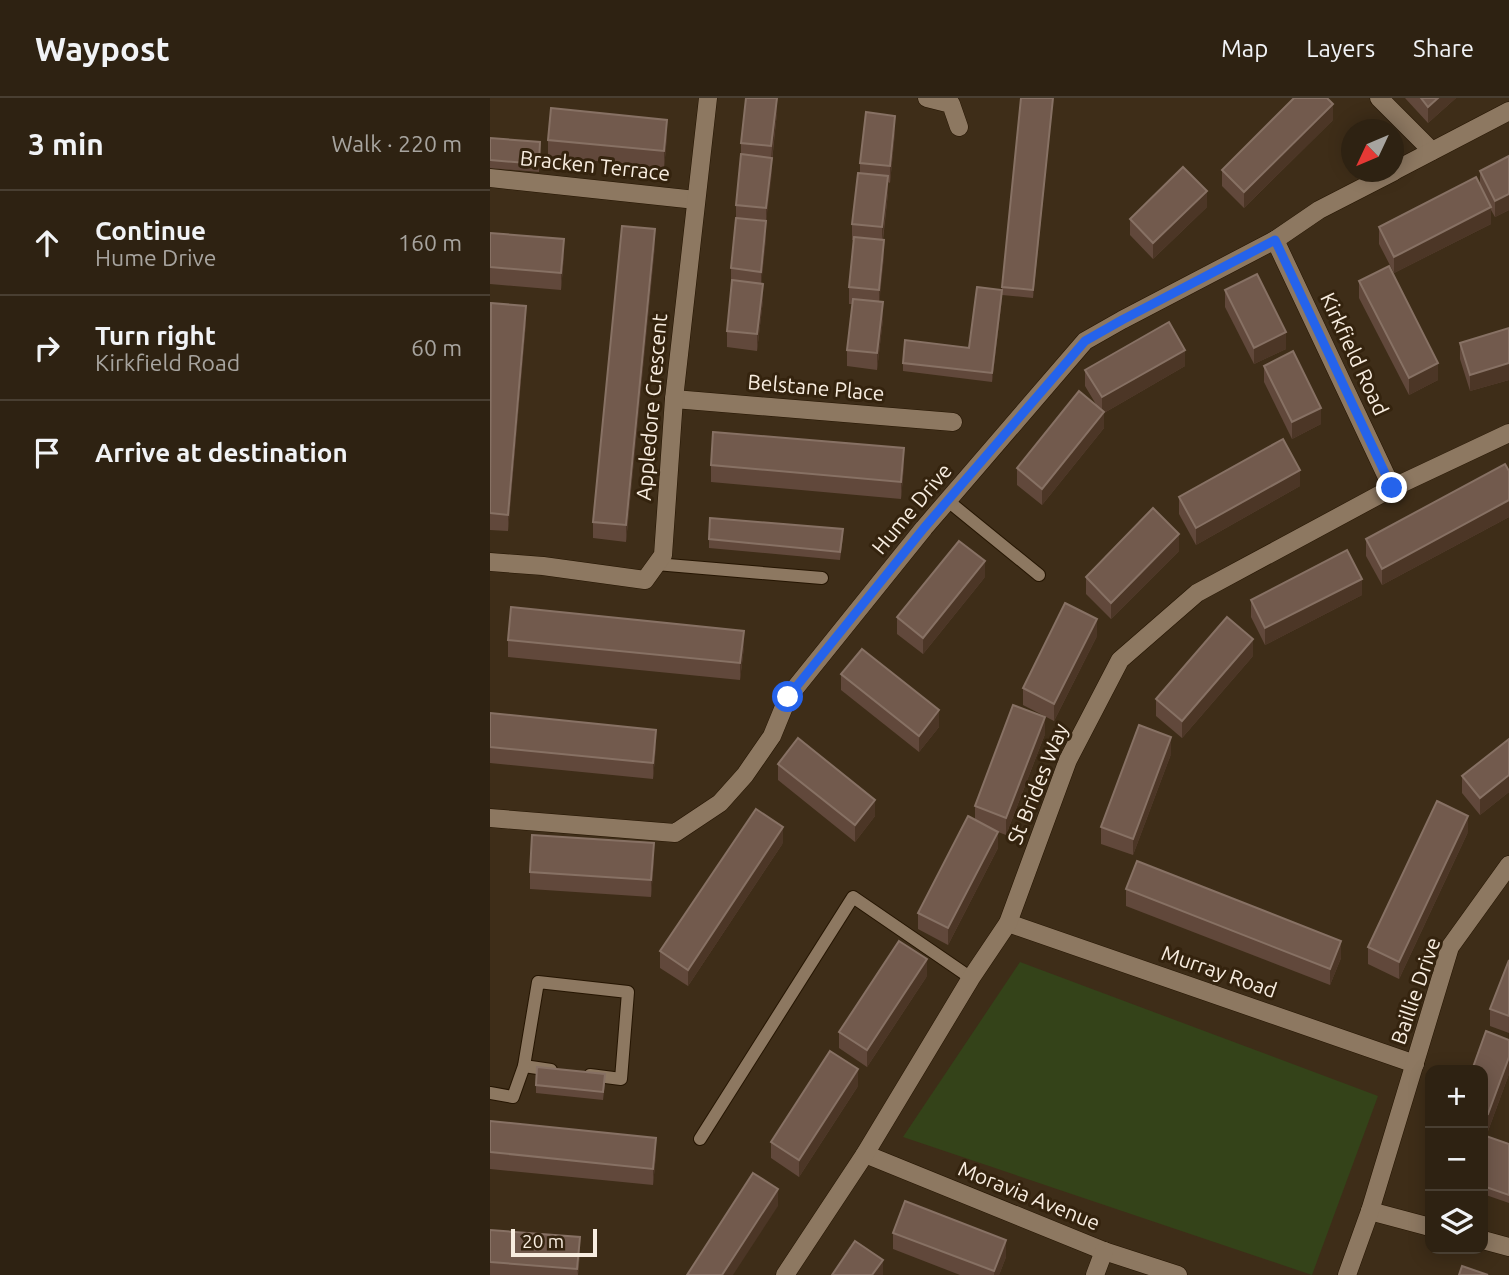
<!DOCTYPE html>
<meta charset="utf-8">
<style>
:root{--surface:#2e2212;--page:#3a2f20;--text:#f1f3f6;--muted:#a7a49f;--line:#493f32}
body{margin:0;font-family:Ubuntu,sans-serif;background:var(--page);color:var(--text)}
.controls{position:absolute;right:21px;bottom:21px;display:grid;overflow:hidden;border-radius:14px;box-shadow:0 4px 18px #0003}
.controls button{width:63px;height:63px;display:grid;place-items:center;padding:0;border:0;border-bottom:2px solid var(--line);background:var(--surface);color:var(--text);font:35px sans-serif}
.compass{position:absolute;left:851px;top:21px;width:63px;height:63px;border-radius:50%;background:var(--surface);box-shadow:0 4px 18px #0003;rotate:226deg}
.scale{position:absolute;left:21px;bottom:18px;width:86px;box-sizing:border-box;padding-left:7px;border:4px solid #f8ede0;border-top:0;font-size:19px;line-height:24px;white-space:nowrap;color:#f8ede0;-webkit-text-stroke:5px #34230e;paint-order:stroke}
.stop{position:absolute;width:21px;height:21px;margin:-16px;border:5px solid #2563eb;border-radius:50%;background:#fff}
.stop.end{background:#2563eb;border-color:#fff;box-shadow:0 2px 7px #0008}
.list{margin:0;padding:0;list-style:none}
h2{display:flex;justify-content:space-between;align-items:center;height:91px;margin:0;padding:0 28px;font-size:30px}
h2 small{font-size:23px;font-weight:400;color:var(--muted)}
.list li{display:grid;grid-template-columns:46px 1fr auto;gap:21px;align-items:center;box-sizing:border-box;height:105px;padding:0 28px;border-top:2px solid var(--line)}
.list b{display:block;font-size:26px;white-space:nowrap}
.list p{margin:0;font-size:23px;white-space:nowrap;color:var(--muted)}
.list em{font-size:23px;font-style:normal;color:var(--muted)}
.icon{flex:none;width:38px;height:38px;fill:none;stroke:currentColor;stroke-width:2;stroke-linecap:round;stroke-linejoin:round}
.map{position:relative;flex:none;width:1019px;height:1177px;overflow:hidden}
header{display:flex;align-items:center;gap:42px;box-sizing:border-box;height:98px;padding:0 35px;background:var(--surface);border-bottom:2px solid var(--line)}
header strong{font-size:33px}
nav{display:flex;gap:38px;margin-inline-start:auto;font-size:24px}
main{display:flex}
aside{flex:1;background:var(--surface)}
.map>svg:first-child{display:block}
.green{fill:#344319}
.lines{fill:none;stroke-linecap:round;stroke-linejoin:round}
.service-casing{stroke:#251502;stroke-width:14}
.minor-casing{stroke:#251502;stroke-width:19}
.service{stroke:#8d7861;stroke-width:12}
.minor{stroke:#8d7861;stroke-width:18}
.wall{fill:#61483b}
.shaded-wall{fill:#4c3626}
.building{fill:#725a4d;stroke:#877164;stroke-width:2}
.route{stroke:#2563eb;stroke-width:9}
.labels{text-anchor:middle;stroke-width:6;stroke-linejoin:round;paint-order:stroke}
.street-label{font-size:21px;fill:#f8ede0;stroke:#34230e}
</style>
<header>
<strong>Waypost</strong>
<nav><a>Map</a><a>Layers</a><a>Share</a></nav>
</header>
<main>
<aside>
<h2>3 min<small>Walk · 220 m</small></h2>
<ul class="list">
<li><svg class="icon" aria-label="ahead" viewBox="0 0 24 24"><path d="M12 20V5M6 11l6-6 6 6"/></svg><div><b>Continue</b><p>Hume Drive</p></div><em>160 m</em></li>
<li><svg class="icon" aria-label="right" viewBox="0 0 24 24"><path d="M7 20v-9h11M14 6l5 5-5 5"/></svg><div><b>Turn right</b><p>Kirkfield Road</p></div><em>60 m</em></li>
<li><svg class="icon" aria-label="arrive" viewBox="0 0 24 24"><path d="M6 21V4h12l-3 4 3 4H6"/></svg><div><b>Arrive at destination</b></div></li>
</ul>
</aside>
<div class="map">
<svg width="1019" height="1177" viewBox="0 0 1019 1177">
<rect width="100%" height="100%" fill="#3e2d18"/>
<path class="green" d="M530,864L888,998L822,1177L413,1039Z"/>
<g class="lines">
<defs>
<g id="service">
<path d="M458,403L549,477"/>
<path d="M166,466L332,480"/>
<path d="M34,968L61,972"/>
<path d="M0,995L23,999L34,968L48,884L138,894L131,981L100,977"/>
<path d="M210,1041L363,799L481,880"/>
</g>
<g id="minor">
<path d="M437,0L461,6L469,29"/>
<path d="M889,0L942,53"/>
<path d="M904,73L1019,13"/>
<path d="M0,80L206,102"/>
<path d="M785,142L902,390"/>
<path d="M184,301L463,324"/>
<path d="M0,464L53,468L155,482L173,457L184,301L218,0"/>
<path d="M0,720L185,735L230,705L255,677L282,638L298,599L434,430L595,243L632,222L785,142L829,112L903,74"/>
<path d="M518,825L925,966"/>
<path d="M375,1056L614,1153L688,1177"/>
<path d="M880,1113L940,1129"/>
<path d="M993,1142L1019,1149"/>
<path d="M295,1177L375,1056L481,880L518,825L578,662L630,562L707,495L902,390L1019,335"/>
<path d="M605,1177L614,1153"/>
<path d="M857,1177L880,1113L960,849L1019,767"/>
</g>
</defs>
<use href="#service" class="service-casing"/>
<use href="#minor" class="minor-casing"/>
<use href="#service" class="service"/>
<use href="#minor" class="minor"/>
</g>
<g class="wall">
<path d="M563,0L543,200L512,197V189Z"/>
<path d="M915,0H966L938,25Z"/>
<path d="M287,14L276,124V140L271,186L273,202L267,253L237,249V233L242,187H241V170L246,121V107L251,58V45Z"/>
<path d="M843,22L754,110L732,88V72Z"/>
<path d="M405,34L400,85L398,84V95L393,142L394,158L389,204L393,221L387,272L357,268V252L362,206H359V189L364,142H362V126L370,75V65Z"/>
<path d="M177,38L174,70L58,58V42Z"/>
<path d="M0,40L50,52L49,74L0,70Z"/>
<path d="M1019,58V112L1005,119L1001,112V126L904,175L889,146V129L990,86V73Z"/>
<path d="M717,109L663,161L640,137V121Z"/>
<path d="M0,135L74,157L71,192L0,186Z"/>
<path d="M165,147L136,444L103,440V424Z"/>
<path d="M869,183L948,282L919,297L869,200Z"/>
<path d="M735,192L796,251L764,266L735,209Z"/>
<path d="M512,200L502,284L413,273V265L479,250Z"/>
<path d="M0,213L36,224L18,433L0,432Z"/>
<path d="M1019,230V282L980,293L970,261V245Z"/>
<path d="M695,268L614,315V330L552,407L527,387V370L607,308L595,288V272Z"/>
<path d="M774,268L831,326L802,341L774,284Z"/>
<path d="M221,367H414L411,401L221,384Z"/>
<path d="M1019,373V419L892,487L876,458V441Z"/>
<path d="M810,388L706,447L689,416V399Z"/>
<path d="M353,439L350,462L219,450V441Z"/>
<path d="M689,453L621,521L596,496V479Z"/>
<path d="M495,479L433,556L407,536V519Z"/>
<path d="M872,497L775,547L761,519V502Z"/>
<path d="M607,538L564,623L533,607V590Z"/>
<path d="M18,542L254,549L250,582L18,559Z"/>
<path d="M763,558L692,640L666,618V601Z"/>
<path d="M351,576L449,629L429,654L351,592Z"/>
<path d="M0,615L166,648L163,681L0,665Z"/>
<path d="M555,636L516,737L508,734V750L458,847L428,831V815L485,722V708Z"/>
<path d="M1019,641V694L990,717L972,695V678Z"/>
<path d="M681,656L643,757L611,746V729Z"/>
<path d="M288,666L385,718L365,744L288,682Z"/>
<path d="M978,734L909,881L878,866V849Z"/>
<path d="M293,745L198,888L170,870V853Z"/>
<path d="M164,762L161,799L40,791V774Z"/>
<path d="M636,791L851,860L840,887L636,808Z"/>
<path d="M1019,862V935L1000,928V911Z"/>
<path d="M437,878L377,969L349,950V934Z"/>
<path d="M1019,942V976L998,1033L993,1031V972Z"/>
<path d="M115,984L113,1002L46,995V987Z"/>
<path d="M368,988L309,1079L281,1060V1044Z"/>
<path d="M0,1023L166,1056L163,1087L0,1071Z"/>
<path d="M993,1037L1019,1046V1105L993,1096Z"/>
<path d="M0,1132L90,1156L88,1177H0Z"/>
<path d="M403,1135L516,1159L509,1177H470L403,1151Z"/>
</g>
<g class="shaded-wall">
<path d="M287,0V14L282,60V76L276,124V140L271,190V174L276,126V110Z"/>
<path d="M563,0L543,200V192Z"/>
<path d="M948,0H966L938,25V9Z"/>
<path d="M843,6V22L754,110V94Z"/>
<path d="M405,18V34L400,85V68Z"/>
<path d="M177,22V38L174,70V53Z"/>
<path d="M398,78V95L392,145V129Z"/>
<path d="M717,93V109L663,161V145Z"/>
<path d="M1019,96V112L1005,119V103Z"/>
<path d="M1001,109V126L904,175V159Z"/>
<path d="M165,131V147L136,444V427Z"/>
<path d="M74,141V157L71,192V175Z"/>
<path d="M394,142V158L389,209V192Z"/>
<path d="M273,186V202L267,253V236Z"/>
<path d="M512,192V200L502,284V275Z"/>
<path d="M393,204V221L387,272V255Z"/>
<path d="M36,208V224L18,433V417Z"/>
<path d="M796,234V251L764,266V250Z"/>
<path d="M695,252V268L614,315V330L552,407V391L612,316V299Z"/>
<path d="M948,265V282L919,297V280Z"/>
<path d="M1019,265V282L980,293V277Z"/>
<path d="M831,310V326L802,341V324Z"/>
<path d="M414,350V367L411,401V384Z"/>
<path d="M810,372V388L706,447V430Z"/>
<path d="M1019,402V419L892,487V471Z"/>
<path d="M689,436V453L621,521V505Z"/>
<path d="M495,463V479L433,556V540Z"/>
<path d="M872,481V497L775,547V530Z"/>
<path d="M607,521V538L564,623V606Z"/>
<path d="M254,533V549L250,582V565Z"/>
<path d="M763,541V558L692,640V623Z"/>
<path d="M449,612V629L429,654V638Z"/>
<path d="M555,619V636L516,737V720Z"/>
<path d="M166,632V648L163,681V665Z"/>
<path d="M681,639V656L643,757V741Z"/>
<path d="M1019,677V694L990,717V700Z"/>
<path d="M385,702V718L365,744V727Z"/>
<path d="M978,718V734L909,881V864Z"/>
<path d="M293,729V745L198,888V872Z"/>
<path d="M508,734V750L458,847V830Z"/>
<path d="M164,745V762L161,799V782Z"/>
<path d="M851,843V860L840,887V871Z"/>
<path d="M437,861V878L377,969V952Z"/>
<path d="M1019,959V976L998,1033V1016Z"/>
<path d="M368,971V988L309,1079V1062Z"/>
<path d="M166,1040V1056L163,1087V1071Z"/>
<path d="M288,1091V1108L243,1177H232Z"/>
<path d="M90,1139V1156L87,1177V1171Z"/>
<path d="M516,1142V1159L509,1177H504V1173Z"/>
<path d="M393,1162V1177H382Z"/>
</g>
<g class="building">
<path d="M256,0H287L281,48L251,45Z"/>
<path d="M531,0H563L543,192L512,189Z"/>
<path d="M804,0H837L843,6L754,94L732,72Z"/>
<path d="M931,0H948L938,9Z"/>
<path d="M61,10L177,22L174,53L58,42Z"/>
<path d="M376,14L405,18L400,68L370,65Z"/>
<path d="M0,40L50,44L49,66L0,62Z"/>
<path d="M251,56L282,60L276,110L246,107Z"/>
<path d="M1019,58V96L1005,103L990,73Z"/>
<path d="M693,69L717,93L663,145L640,121Z"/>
<path d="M368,75L398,78L392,129L362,126Z"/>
<path d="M986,79L1001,109L904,159L889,129Z"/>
<path d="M246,120L276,123L271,174L241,170Z"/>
<path d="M132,128L165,131L136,427L103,424Z"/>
<path d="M0,135L74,141L71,175L0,169Z"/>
<path d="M364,139L394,142L389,192L359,189Z"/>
<path d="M899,168L948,265L919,280L869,183Z"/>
<path d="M767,176L796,234L764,250L735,192Z"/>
<path d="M242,182L273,186L267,236L237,233Z"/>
<path d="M487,189L512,192L502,275L413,265L415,242L479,250Z"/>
<path d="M363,201L393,204L387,255L357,252Z"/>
<path d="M1,205L36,208L18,417L0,415Z"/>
<path d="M679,224L695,252L612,299L595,272Z"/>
<path d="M1019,230V265L980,277L970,245Z"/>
<path d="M803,253L831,310L802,324L774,268Z"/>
<path d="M589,293L614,314L552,391L527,370Z"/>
<path d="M223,334L414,350L411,384L221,367Z"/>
<path d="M793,341L810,372L706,430L689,399Z"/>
<path d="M1015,366L1019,373V402L892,471L876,441Z"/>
<path d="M663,410L689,436L621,505L596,479Z"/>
<path d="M220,420L353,431L350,454L219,441Z"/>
<path d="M469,443L495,463L433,540L407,519Z"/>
<path d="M857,452L872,481L775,530L761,502Z"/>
<path d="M575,505L607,521L564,606L533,590Z"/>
<path d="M21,509L254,533L250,565L18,542Z"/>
<path d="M737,519L763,541L692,623L666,601Z"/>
<path d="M372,551L449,612L429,638L351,576Z"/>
<path d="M523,607L555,619L516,720L485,708Z"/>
<path d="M0,615L166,632L163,665L0,649Z"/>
<path d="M649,627L681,639L643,741L611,729Z"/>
<path d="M308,640L385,702L365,727L288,666Z"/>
<path d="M1019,641V677L990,700L972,678Z"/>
<path d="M947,703L978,718L909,864L878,849Z"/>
<path d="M266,711L293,729L198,872L170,853Z"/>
<path d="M478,718L508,734L458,830L428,815Z"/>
<path d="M42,737L164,745L161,782L40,774Z"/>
<path d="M647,763L851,843L840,871L636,791Z"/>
<path d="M409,843L437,861L377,952L349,934Z"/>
<path d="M1019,862V918L1000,911Z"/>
<path d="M996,933L1019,942V959L998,1016L993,1014V972H982Z"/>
<path d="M340,953L368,971L309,1062L281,1044Z"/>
<path d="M47,969L115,976L113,994L46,987Z"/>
<path d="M0,1023L166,1040L163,1071L0,1054Z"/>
<path d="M993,1037L1019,1046V1097L993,1088Z"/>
<path d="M263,1075L288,1091L232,1177H197Z"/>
<path d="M415,1103L516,1142L504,1173L403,1135Z"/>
<path d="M0,1132L90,1139L87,1171L0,1164Z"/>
<path d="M365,1143L393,1162L382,1177H342Z"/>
<path d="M972,1168L998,1177H969Z"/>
</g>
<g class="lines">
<path class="route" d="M298,599L434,430L595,243L632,222L785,142L902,390"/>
</g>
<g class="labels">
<g class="street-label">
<text transform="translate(105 68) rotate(6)" y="7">Bracken Terrace</text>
<text transform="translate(864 256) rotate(65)" y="7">Kirkfield Road</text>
<text transform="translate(326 290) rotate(5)" y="7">Belstane Place</text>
<text transform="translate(162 309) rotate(-85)" y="7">Appledore Crescent</text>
<text transform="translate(422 411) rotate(-50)" y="7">Hume Drive</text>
<text transform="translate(548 686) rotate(-68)" y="7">St Brides Way</text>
<text transform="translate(729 874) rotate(19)" y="7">Murray Road</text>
<text transform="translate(926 893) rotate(-71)" y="7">Baillie Drive</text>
<text transform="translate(539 1098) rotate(22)" y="7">Moravia Avenue</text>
</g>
</g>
</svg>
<div class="controls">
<button>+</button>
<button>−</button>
<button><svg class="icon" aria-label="layers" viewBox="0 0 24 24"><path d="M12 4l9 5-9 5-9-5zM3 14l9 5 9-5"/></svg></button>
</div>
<svg class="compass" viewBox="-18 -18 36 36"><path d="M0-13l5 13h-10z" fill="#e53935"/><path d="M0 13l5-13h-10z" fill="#a7a49f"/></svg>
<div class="scale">20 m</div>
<div class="stop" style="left:298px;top:599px"></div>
<div class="stop end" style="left:902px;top:390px"></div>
</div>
</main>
